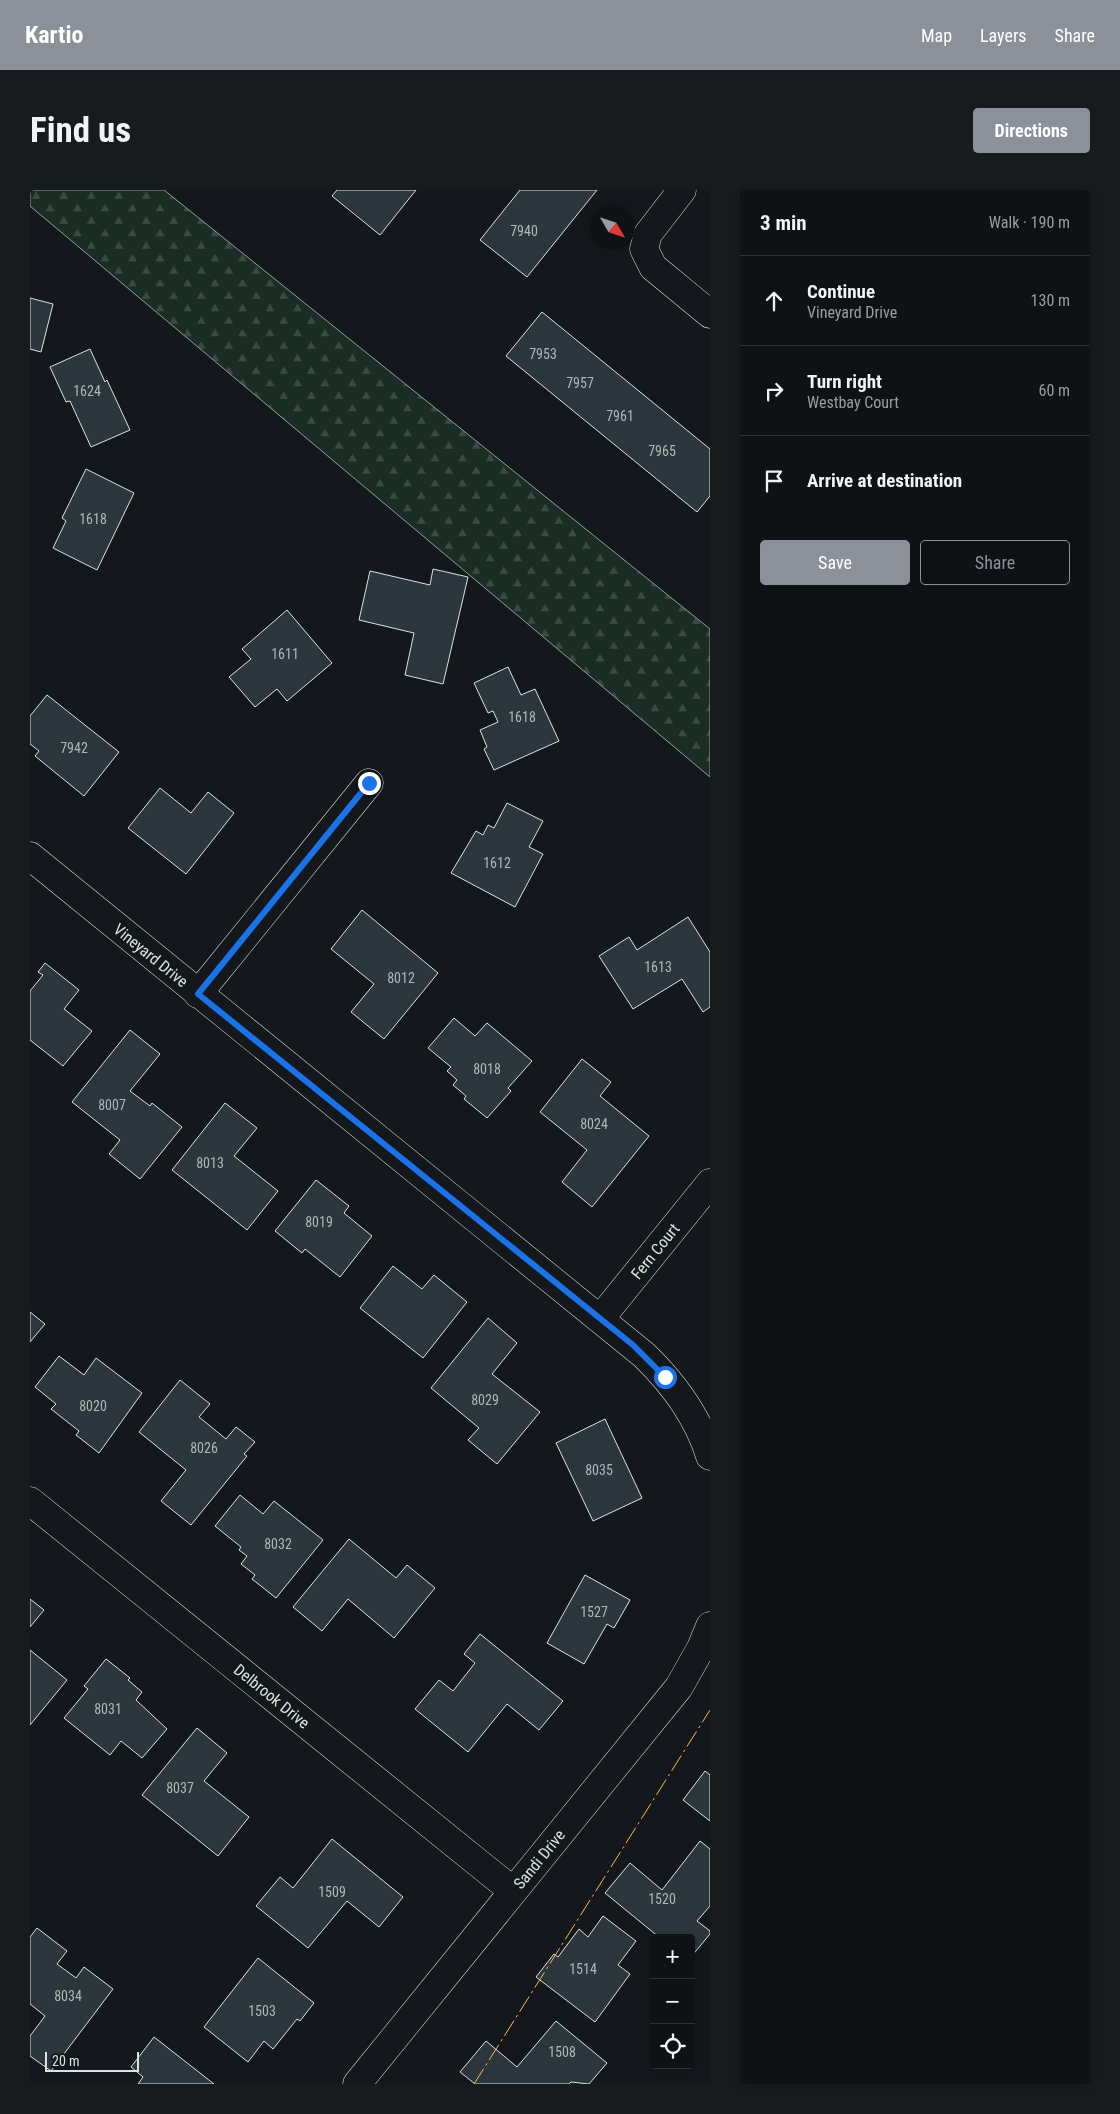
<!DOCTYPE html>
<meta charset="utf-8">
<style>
:root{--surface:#0f1215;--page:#181b1e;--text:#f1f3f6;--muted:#9b9ea0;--line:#2f3234;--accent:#8c9099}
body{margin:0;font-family:"Roboto Condensed",sans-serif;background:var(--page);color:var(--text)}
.controls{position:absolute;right:15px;bottom:15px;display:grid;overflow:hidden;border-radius:5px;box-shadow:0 2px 8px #0003}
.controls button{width:45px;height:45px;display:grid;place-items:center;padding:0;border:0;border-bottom:1px solid var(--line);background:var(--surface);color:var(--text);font:25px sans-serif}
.compass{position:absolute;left:560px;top:15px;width:45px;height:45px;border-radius:50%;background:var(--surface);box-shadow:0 2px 8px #0003;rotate:129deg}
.scale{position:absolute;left:15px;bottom:12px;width:94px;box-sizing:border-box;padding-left:5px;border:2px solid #d8e6dc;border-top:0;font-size:14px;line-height:18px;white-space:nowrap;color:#d8e6dc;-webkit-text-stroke:4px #14181c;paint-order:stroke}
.stop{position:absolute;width:15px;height:15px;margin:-11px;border:4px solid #1a73e8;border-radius:50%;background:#fff}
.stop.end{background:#1a73e8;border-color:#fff;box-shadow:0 1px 5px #0008}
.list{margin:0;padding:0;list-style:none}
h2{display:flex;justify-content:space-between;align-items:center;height:65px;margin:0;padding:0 20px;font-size:21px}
h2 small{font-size:16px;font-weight:400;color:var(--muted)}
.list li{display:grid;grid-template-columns:32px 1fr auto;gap:15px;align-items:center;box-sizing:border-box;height:90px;padding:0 20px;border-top:1px solid var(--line)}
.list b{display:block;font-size:19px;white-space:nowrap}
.list p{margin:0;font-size:16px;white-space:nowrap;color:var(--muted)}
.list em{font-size:16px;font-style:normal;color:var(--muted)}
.actions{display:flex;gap:10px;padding:15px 20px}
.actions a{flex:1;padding:11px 0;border:1px solid var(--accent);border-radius:5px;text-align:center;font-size:18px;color:var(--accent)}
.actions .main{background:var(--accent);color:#fff}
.icon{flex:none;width:28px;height:28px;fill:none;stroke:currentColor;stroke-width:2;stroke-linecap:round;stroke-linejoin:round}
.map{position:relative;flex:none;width:680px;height:1894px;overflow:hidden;border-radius:5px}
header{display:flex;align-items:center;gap:30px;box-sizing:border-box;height:70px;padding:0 25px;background:var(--accent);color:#fff}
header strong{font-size:24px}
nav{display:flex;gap:28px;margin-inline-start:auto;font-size:18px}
.intro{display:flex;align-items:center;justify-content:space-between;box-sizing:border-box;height:120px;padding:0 30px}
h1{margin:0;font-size:35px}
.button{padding:12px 22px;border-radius:5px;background:var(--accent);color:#fff;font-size:18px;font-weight:700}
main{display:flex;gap:30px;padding:0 30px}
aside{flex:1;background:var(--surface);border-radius:5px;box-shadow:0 2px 8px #0003}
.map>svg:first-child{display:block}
.forest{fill:url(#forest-firs);stroke:#939e99}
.building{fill:#2c363c;stroke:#d8e6dc}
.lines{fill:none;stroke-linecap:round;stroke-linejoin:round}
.street-casing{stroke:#d8e6dc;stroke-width:29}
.street{stroke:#14181c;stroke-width:28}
.power{stroke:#ffb74d;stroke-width:1;stroke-dasharray:18 4 2.5 4;stroke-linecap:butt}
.route{stroke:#1a73e8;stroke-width:6}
.labels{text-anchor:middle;stroke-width:4;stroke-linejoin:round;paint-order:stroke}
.number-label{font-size:14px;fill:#adbab4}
.street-label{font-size:16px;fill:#d8e6dc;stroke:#14181c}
</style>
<header>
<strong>Kartio</strong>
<nav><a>Map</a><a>Layers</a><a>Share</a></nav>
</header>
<div class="intro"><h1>Find us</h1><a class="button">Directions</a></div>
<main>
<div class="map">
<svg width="680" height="1894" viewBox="0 0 680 1894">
<defs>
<pattern id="forest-firs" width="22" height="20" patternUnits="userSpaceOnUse" patternTransform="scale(1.25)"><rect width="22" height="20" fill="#1a2d24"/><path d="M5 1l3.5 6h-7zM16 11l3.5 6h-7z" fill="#3b4b43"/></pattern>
</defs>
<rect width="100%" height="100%" fill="#14181c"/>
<path class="forest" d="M0,0H134L680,439V587L0,16Z"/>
<g class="building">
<path d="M307,0H386L350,45L302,6Z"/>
<path d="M490,0H567L497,87L450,50Z"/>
<path d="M0,108L23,114L11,162L0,159Z"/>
<path d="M512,122L680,259V306L667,322L476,166Z"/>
<path d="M60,159L75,192L77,190L100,240L61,257L40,211L36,212L20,177Z"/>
<path d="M56,279L104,303L67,380L23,358L36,331L32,328Z"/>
<path d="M403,379L438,387L413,494L375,485L384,443L329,430L340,381L400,395Z"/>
<path d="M257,420L302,473L257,511L247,499L225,517L199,487L221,469L212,459Z"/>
<path d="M478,477L491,505L505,499L529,551L464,580L454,559L457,557L450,540L468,532L463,521L458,523L444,493Z"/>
<path d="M17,505L89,562L54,606L5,566L9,561L0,554V526Z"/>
<path d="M130,598L161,623L178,602L204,623L156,684L98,638Z"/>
<path d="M477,613L513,631L499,657L513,664L485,717L421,683L446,641L453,645L458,635L464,638Z"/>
<path d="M332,720L408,783L354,849L321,822L344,794L301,759Z"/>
<path d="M658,727L680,762V817L673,822L652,789L603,819L569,766L599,747L607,760Z"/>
<path d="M15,773L49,800L34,819L62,841L33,876L0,850V801L13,785L8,782Z"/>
<path d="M424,828L445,846L457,833L502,871L478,898L481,901L457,928L434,909L436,906L423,895L427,890L417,881L421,877L398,858Z"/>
<path d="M100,840L130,864L100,901L120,916L122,913L152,937L110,989L79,964L90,950L42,912Z"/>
<path d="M552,869L581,892L570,906L619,946L562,1017L532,992L557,960L510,922Z"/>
<path d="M195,913L227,938L204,966L248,1001L217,1040L142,980Z"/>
<path d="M286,990L319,1016L314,1023L342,1046L310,1087L275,1059L272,1063L245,1041Z"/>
<path d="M363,1076L392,1099L404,1085L437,1112L393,1168L330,1118Z"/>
<path d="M0,1122L15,1134L0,1152Z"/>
<path d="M458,1128L487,1153L462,1184L510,1222L467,1274L438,1250L449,1238L401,1198Z"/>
<path d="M29,1166L54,1185L66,1168L112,1203L69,1263L46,1245L49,1241L21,1219L26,1214L5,1197Z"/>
<path d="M150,1190L180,1214L169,1227L196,1249L206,1237L225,1252L214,1264L217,1266L161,1335L131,1311L156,1280L109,1242Z"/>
<path d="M575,1229L612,1308L563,1331L526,1253Z"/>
<path d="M210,1305L233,1324L244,1311L293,1350L246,1408L222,1389L225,1385L211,1374L217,1366L209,1360L211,1357L185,1336Z"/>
<path d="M319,1349L366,1388L377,1375L405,1398L364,1448L318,1409L292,1441L263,1417Z"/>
<path d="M555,1385L600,1410L584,1438L577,1434L554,1474L517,1453Z"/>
<path d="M0,1409L14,1420L0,1437Z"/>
<path d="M450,1444L533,1511L509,1540L477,1514L438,1562L385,1519L409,1490L423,1501L445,1473L434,1464Z"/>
<path d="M0,1460L37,1490L0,1535Z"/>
<path d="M76,1469L100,1488L98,1490L112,1502L106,1510L137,1539L112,1568L91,1551L80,1565L34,1528L58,1499L54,1496Z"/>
<path d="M167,1538L197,1563L174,1591L219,1627L188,1666L112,1605Z"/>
<path d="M675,1581L680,1585V1631L653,1610Z"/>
<path d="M302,1649L373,1707L349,1737L317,1711L278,1758L226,1716L250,1687L263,1698Z"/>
<path d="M670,1651L680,1659V1716L667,1731L680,1741V1744L661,1767V1748H630L575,1703L600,1673L632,1700Z"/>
<path d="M573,1726L606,1751L588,1775L600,1784L565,1832L506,1787L524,1764L528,1767L549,1739L558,1747Z"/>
<path d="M7,1738L37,1761L27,1774L46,1788L54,1777L83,1799L21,1881L0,1866V1846L15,1826L0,1814V1747Z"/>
<path d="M228,1768L284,1813L270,1831L267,1829L243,1859L234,1851L218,1872L174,1837Z"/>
<path d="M526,1831L577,1873L559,1894L541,1892L539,1894H445L430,1882L456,1851L487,1877Z"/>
<path d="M124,1847L184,1894H108L113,1887L101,1877Z"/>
</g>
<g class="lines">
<defs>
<g id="street">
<path d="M652,0L618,44L614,59L623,77L680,124"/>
<path d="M0,666L614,1165C643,1193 668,1227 680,1266"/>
<path d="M168,804L339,593"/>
<path d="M570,1129L680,993"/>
<path d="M0,1311L483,1701"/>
<path d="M327,1894L649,1497L671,1458L680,1436"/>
</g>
</defs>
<use href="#street" class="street-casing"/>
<use href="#street" class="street"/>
<path class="power" d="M444,1894L680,1520"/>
</g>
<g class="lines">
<path class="route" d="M339,593L168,804L603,1155L635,1187"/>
</g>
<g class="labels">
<g class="number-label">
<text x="494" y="46">7940</text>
<text x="513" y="169">7953</text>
<text x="550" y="198">7957</text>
<text x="57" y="206">1624</text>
<text x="590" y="231">7961</text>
<text x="632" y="266">7965</text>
<text x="63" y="334">1618</text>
<text x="255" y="469">1611</text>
<text x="492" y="532">1618</text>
<text x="44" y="563">7942</text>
<text x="467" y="678">1612</text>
<text x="628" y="782">1613</text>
<text x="371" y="793">8012</text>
<text x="457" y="884">8018</text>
<text x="82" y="920">8007</text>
<text x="564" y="939">8024</text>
<text x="180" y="978">8013</text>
<text x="289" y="1037">8019</text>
<text x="455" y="1215">8029</text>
<text x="63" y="1221">8020</text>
<text x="174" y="1263">8026</text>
<text x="569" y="1285">8035</text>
<text x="248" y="1359">8032</text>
<text x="564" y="1427">1527</text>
<text x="78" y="1524">8031</text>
<text x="150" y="1603">8037</text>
<text x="302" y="1707">1509</text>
<text x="632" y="1714">1520</text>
<text x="553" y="1784">1514</text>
<text x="38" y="1811">8034</text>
<text x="232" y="1826">1503</text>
<text x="532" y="1867">1508</text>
</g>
<g class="street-label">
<text transform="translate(121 765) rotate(39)" y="6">Vineyard Drive</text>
<text transform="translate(625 1061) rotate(-51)" y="6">Fern Court</text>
<text transform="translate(242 1506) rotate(39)" y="6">Delbrook Drive</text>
<text transform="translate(509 1669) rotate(-51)" y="6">Sandi Drive</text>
</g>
</g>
</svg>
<div class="controls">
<button>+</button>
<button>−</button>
<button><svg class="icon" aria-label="locate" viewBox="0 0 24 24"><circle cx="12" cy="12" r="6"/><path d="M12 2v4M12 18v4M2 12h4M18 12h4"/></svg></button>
</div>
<svg class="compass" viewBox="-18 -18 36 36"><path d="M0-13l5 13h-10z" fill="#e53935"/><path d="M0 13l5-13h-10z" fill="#9b9ea0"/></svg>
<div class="scale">20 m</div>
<div class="stop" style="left:635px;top:1187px"></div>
<div class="stop end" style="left:339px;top:593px"></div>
</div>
<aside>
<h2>3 min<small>Walk · 190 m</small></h2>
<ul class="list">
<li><svg class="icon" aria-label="ahead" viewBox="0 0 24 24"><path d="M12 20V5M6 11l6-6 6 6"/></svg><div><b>Continue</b><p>Vineyard Drive</p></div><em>130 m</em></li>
<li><svg class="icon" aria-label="right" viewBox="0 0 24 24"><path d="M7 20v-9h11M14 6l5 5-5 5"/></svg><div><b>Turn right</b><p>Westbay Court</p></div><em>60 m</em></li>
<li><svg class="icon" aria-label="arrive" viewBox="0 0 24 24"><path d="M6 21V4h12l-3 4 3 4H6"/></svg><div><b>Arrive at destination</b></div></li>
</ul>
<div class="actions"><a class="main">Save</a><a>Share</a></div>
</aside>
</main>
